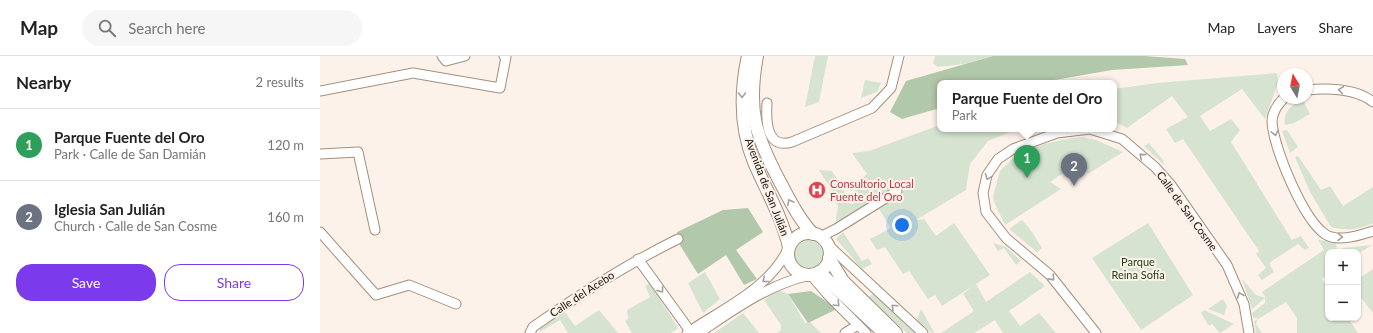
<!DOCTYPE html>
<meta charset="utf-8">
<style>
:root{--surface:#fff;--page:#f6f6f6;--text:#222;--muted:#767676;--line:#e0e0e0;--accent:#7c3aed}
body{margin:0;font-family:Lato,sans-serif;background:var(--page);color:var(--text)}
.controls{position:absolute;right:12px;bottom:12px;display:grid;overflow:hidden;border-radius:8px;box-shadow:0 1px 3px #0004}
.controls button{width:36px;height:36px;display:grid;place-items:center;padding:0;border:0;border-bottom:1px solid var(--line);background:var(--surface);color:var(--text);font:20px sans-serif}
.compass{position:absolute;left:957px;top:12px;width:36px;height:36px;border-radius:50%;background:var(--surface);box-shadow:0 1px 3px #0004;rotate:350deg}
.you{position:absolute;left:582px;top:169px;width:14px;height:14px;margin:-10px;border:3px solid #fff;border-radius:50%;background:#1a73e8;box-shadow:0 0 0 6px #1a73e833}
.badge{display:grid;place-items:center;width:26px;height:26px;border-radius:50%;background:var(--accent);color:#fff;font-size:13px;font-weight:700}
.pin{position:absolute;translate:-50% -33px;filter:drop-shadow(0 1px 2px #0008)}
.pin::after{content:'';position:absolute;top:21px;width:14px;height:12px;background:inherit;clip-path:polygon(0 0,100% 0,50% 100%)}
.popup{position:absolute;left:617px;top:24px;width:180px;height:52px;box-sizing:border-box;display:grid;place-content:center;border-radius:8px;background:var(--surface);filter:drop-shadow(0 1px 3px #0005);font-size:13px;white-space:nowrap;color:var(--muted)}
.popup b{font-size:15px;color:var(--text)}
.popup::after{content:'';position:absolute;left:50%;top:100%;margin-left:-8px;border:8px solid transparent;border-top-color:var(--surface)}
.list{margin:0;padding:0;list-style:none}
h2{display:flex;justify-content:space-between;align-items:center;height:52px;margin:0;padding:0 16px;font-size:17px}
h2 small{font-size:13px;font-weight:400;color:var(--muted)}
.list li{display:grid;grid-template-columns:26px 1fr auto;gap:12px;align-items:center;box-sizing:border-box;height:72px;padding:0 16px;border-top:1px solid var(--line)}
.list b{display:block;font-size:15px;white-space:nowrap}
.list p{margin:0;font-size:13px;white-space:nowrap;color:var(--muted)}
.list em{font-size:13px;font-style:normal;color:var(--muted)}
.actions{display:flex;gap:8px;padding:12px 16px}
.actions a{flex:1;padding:9px 0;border:1px solid var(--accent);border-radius:16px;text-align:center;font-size:14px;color:var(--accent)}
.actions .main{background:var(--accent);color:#fff}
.icon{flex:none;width:22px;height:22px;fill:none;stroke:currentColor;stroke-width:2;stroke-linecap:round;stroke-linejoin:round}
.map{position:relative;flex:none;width:1053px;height:277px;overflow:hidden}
header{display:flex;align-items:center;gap:24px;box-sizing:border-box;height:56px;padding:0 20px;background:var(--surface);border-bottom:1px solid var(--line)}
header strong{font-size:19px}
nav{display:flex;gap:22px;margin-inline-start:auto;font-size:14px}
.search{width:280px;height:36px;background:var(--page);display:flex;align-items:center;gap:10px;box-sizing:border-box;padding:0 14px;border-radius:22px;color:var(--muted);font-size:15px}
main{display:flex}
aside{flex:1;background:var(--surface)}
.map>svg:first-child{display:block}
.green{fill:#d6e3d1}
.forest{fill:#b2c8aa}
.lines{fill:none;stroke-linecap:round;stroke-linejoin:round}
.minor-casing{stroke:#a68f7b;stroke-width:11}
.major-casing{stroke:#a68f7b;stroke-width:14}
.minor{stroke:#fff;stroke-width:9}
.major{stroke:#fff;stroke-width:12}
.oneway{stroke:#a3a09d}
.labels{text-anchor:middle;stroke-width:4;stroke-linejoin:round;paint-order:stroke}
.health-label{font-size:11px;fill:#be3a42;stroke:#fcf2ea;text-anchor:start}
.street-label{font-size:11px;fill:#19110a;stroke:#fcf2ea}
.park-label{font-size:11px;fill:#224015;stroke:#fcf2ea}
</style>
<header>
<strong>Map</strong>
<div class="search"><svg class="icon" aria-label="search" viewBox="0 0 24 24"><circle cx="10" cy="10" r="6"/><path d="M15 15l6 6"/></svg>Search here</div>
<nav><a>Map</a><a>Layers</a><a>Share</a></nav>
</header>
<main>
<aside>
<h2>Nearby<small>2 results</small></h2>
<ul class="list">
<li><span class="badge" style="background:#2e9e5b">1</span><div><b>Parque Fuente del Oro</b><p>Park · Calle de San Damián</p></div><em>120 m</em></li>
<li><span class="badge" style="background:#6b7280">2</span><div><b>Iglesia San Julián</b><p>Church · Calle de San Cosme</p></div><em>160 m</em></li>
</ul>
<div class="actions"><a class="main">Save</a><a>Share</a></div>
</aside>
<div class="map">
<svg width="1053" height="277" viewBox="0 0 1053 277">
<rect width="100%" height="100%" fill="#fcf2ea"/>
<g class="green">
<path d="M495,0H508L499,46L485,51Z"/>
<path d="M615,0H673L644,8L618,11L613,7Z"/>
<path d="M957,17L958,27L945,63L922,33L880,60L890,75L911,63L920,74L911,86L972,184L981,180L989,192L985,194L978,188L949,207L954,216L942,224L938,219L946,212L936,198L939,195L863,83L855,87L846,73L868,61L852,40L807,72L794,65V33L837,27Z"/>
<path d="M545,24L561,27L557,36L541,42Z"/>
<path d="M983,44L990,58L974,67L965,69C963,55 971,49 983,44Z"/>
<path d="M620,69V73H698L668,85L650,108L646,134L596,164L604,163L616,180L634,167L670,219L656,228L666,246L710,216L725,230L689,255L700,270L697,272L719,257L736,277H683L675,264L654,277H621L654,255L643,238L653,230L622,250L615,239L608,243L589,215L583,218L565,191L557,194L550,183L571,172L559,153L526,174L522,168L515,170L518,150L515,145L516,141L499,114L512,115L522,130L527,143L531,148L540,145L534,133L544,128L541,123L547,118L532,97L549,95Z"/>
<path d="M967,74L978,91L970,97L962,75Z"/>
<path d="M762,81L776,84L803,96L768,118L760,106L730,126L741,133L685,169L674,146L673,140L680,115L693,102L717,90L741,84Z"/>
<path d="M829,87L843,104L844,109L824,90Z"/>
<path d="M978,100L1001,134L1010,130L1023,150L1053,131V167C1038,174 1027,175 1011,171L990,136L975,101Z"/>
<path d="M702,164L712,176L722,192L717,196L689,173Z"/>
<path d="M828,167L873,239L821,274L772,202Z"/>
<path d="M523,176L542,205L548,202L552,208L542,213L516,183Z"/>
<circle cx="489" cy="198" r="17"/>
<path d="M998,184L1016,186L1017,195L1023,192L1052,189L1038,198V196H1008V219L1002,223L1008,231V262H1028L1038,277H977V262L966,246L938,263L936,268L942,277H936L934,265L938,263L933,261L932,257L945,247V242L932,253L922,223L936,239L946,242L942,236L1004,194Z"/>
<path d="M673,187L686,191L701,205L696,209L684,192L678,195Z"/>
<path d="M1053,213V257L1038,238V223Z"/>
<path d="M385,216L400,243L383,257L368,227Z"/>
<path d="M330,227L358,272L351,277H312L305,265L308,263L307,254L330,241L325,230Z"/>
<path d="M458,234L468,238L485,267L490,266L501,277H457L461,274V269L444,244Z"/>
<path d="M554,238L595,277H587L548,241Z"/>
<path d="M903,243L907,250L904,259L888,253Z"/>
<path d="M601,253L614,276L612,277L597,264Z"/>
<path d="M279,254L298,277H248L240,264L220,276V271L245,256L255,270Z"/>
<path d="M884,254L914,268L900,277L892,268L889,270L881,257Z"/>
<path d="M423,257L439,277H394Z"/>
</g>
<g class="forest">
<path d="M673,0H824L865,3L868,9L792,14L717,27H620V52L582,63L570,56L586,25Z"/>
<path d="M428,152L443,176L416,194L437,223L424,229L406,199L378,218L358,186L357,176L403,154Z"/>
<path d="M491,235L517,253L488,267L468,238Z"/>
</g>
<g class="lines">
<defs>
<g id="minor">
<path d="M122,0L126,5L145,0"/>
<path d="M987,34C1008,32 1035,32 1053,46"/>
<path d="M0,35L93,17L180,32L186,1L184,0"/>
<path d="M964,42C958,48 952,56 952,66C954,93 983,163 1005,178C1018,187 1040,179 1053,175"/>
<path d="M447,47C446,64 446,94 472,86L552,52L571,32L579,0"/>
<path d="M0,98L38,96L55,174"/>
<path d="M0,176L56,239L89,229L136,248"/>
<path d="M500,181L516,173L577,135"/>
<path d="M507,188L603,277"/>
<path d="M318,203L370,275"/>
<path d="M491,219L508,239L546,277"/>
<path d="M210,277L213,271C260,238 307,208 358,183"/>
<path d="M367,277C402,253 449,233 468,193"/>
<path d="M379,277C415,253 447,229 490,219"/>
<path d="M525,277L538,269"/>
<path d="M776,277L730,219L686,182L666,156L663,137L667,119L678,103L693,93L737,77L770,73L802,83L835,111L851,129L907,209L924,248L929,277"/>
</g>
<g id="major">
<path d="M428,0C420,36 420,72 434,106C446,134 462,161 469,191"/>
<path d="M437,0C427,54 435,79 460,126C470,145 479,163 493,178"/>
<circle cx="489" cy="198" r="21"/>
<path d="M509,202L523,225L576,277"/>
<path d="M499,216L564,277"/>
</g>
</defs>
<use href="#minor" class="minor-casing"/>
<use href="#major" class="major-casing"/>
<use href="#minor" class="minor"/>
<use href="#major" class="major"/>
</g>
<defs><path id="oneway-chevron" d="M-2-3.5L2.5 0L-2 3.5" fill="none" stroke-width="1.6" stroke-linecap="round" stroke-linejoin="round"/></defs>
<g class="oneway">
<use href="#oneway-chevron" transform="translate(1021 34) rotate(-172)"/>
<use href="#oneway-chevron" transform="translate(422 39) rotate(91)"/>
<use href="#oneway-chevron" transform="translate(955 77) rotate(77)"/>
<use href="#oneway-chevron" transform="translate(822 100) rotate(-140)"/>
<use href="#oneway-chevron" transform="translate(668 121) rotate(111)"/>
<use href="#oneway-chevron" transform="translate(470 146) rotate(-118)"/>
<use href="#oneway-chevron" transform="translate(1020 181) rotate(2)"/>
<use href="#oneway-chevron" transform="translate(732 222) rotate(48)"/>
<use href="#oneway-chevron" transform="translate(445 224) rotate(141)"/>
<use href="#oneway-chevron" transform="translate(341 234) rotate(54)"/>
<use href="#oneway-chevron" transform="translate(920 239) rotate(-112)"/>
<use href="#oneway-chevron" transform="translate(517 248) rotate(46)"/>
<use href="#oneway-chevron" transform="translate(574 251) rotate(-137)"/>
</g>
<defs>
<symbol id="hospital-disc" viewBox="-11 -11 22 22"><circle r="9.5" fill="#e0444e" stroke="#fcf2ea"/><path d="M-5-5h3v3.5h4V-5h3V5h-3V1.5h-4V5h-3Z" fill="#fff"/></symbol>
</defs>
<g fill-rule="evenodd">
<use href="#hospital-disc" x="487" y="124" width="20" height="20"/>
</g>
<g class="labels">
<g class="health-label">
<text x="510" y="132">Consultorio Local<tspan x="510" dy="13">Fuente del Oro</tspan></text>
</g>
<g class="street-label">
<text transform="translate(447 131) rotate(69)" y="4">Avenida de San Julián</text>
<text transform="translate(867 155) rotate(54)" y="4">Calle de San Cosme</text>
<text transform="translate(262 238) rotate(-33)" y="4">Calle del Acebo</text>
</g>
<g class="park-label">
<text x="818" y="210">Parque<tspan x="818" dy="13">Reina Sofía</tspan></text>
</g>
</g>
</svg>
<div class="controls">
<button>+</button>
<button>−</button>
</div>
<svg class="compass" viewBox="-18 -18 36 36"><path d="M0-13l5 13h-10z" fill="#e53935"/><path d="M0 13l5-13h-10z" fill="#767676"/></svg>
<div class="you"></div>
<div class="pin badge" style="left:707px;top:122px;background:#2e9e5b">1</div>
<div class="popup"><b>Parque Fuente del Oro</b>Park</div>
<div class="pin badge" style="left:754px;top:130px;background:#6b7280">2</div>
</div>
</main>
